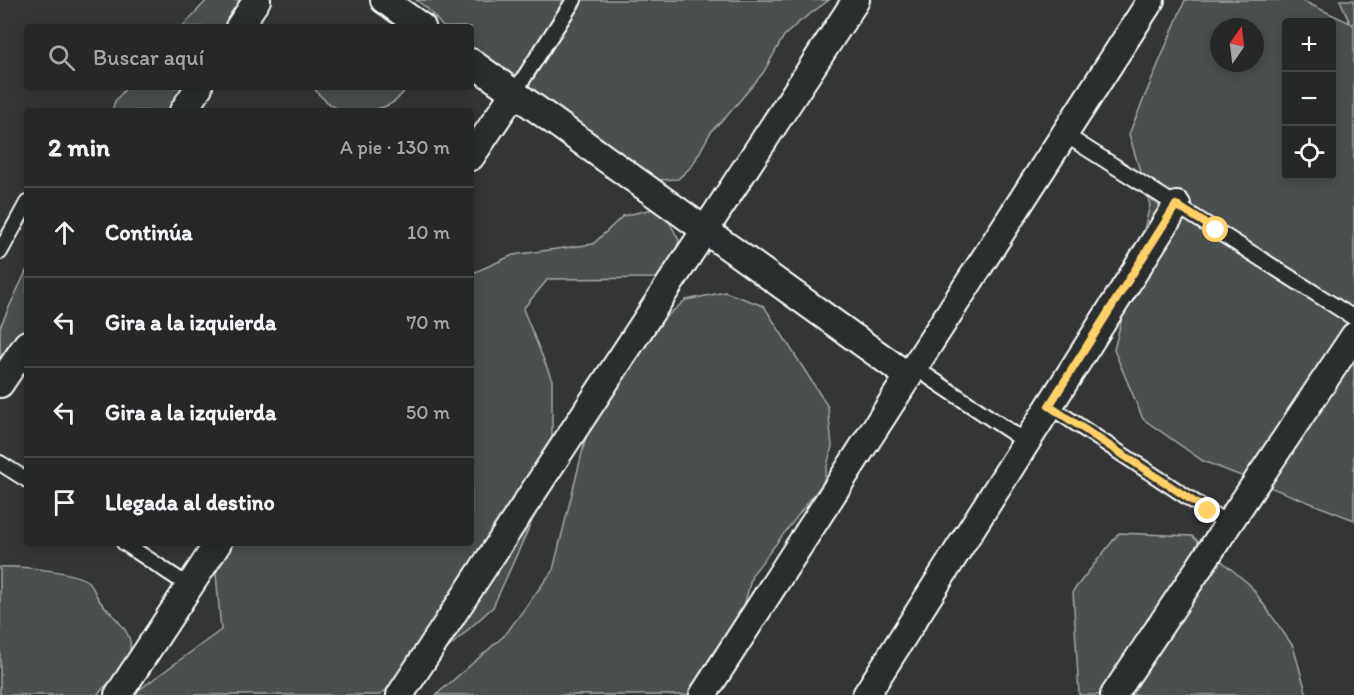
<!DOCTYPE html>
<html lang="es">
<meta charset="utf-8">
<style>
:root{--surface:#262828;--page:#323434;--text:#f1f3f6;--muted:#a4a6a8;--line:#424445}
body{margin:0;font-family:Itim,sans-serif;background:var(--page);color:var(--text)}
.controls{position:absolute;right:18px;top:18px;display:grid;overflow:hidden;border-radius:6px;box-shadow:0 3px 15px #0003}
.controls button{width:54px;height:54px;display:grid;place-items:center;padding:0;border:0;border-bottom:2px solid var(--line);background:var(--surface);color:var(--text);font:30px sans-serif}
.compass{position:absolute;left:1210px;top:18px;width:54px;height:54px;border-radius:50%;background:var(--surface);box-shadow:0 3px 15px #0003;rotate:14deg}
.stop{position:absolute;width:18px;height:18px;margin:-14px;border:4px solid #ffd166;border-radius:50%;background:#fff}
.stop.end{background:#ffd166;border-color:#fff;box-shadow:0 2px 6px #0008}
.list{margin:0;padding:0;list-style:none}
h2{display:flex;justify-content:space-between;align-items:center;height:78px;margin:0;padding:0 24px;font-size:26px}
h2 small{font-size:20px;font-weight:400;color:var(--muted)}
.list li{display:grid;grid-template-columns:39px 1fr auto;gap:18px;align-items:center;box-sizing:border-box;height:90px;padding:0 24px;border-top:2px solid var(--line)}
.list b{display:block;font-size:22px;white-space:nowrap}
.list em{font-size:20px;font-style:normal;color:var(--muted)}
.icon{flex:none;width:33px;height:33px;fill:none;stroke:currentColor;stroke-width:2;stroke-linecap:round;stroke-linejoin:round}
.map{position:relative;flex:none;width:1354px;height:695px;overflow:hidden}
.search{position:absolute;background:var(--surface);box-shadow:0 3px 15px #0003;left:24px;top:24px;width:450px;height:66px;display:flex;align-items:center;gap:15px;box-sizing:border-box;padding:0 21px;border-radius:6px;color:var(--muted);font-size:22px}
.panel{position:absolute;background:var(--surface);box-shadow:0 3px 15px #0003;left:24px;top:108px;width:450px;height:438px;border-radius:6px}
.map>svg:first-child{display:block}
.green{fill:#4c4f50;stroke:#a6a7a8;stroke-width:1.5;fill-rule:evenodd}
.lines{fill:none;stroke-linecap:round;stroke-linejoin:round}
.service-casing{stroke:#fff;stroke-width:18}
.minor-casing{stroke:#fff;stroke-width:30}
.service{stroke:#2a2d2e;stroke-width:14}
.minor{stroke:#2a2d2e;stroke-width:26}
.route{stroke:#ffd166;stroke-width:8}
</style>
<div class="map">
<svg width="1354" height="695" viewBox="0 0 1354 695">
<rect width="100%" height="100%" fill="#333536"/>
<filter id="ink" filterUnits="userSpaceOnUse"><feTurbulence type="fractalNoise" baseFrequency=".0167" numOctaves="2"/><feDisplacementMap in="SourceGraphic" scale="12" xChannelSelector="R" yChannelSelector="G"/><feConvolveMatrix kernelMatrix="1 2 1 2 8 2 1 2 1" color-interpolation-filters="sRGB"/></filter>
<g filter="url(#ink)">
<g class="green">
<path d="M207,0H261L225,27H182Z"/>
<path d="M416,0H829L798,23L784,36L763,73L726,117L712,130L692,166L678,179L659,180L623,166L471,60V27H443L427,8Z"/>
<path d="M1185,0H1301L1350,23L1340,0H1354V24H1352L1354,26V520L1203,461L1143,419L1114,350L1150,205L1129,134ZM1286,22H1332V176H1286ZM1219,27H1255V63H1219Z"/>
<path d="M127,87H185L173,111H112L115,101Z"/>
<path d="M313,87H407C402,95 395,103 386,106C378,110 351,113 343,111C331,107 319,96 313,87Z"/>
<path d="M661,207L679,240L668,278L548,279L523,309L552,380V457L541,501L493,607L435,660L400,678L380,695H132L221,630L214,550L221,543H471V274L513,255L593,244L623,216Z"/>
<path d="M27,269V341L0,373V327Z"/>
<path d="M725,292L764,306L828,407L832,446L823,483L752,575L733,649L705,695H436L505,635L553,570L591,417L624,352L686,300Z"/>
<path d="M1119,533L1192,536L1250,585L1293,646L1307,695H1079L1073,591Z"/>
<path d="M0,567C19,566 72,571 87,581C93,585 95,594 99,600C103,605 107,609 112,614C120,624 133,635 130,650C126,667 108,683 97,695H0Z"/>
</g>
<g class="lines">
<defs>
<g id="service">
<path d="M514,93L574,0"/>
<path d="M1064,134L1354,318"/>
<path d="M0,252L27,203"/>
<path d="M914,367L1026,442"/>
<path d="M1049,406L1228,524"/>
<path d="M0,463L27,480"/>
<path d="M124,543L189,586"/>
</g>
<g id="minor">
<path d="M384,0L422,27"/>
<path d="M239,27L257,0"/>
<path d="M471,62L908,376"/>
<path d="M183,111L199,87"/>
<path d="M471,157L514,93"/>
<path d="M0,384L27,344"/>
<path d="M118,695L218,543"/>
<path d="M400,695L856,0"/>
<path d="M703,695L1151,0"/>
<path d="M866,695L1177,205"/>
<path d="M1114,695L1354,336"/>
</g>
</defs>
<use href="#service" class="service-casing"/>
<use href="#minor" class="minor-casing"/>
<use href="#service" class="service"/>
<use href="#minor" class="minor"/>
</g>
</g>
<g class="lines" filter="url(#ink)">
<path class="route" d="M1208,511L1049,406L1176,205L1216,230"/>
</g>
</svg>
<div class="controls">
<button>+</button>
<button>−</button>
<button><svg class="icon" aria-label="locate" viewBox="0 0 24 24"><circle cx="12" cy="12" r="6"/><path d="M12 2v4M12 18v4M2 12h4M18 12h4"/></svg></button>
</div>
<svg class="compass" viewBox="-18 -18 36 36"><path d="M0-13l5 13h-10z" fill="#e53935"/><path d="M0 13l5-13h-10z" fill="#a4a6a8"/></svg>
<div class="stop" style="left:1216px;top:230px"></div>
<div class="stop end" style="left:1208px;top:511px"></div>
<div class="search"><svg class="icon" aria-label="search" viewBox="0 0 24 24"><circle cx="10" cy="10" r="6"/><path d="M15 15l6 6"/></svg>Buscar aquí</div>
<section class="panel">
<h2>2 min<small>A pie · 130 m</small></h2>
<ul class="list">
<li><svg class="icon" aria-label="ahead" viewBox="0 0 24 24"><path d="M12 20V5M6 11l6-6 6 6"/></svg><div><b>Continúa</b></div><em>10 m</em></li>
<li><svg class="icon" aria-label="left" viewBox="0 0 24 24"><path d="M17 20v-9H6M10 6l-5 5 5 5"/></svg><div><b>Gira a la izquierda</b></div><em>70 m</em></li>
<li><svg class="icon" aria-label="left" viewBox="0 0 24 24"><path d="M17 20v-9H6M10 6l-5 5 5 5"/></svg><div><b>Gira a la izquierda</b></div><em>50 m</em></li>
<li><svg class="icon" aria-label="arrive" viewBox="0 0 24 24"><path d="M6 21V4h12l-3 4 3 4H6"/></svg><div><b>Llegada al destino</b></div></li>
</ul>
</section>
</div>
